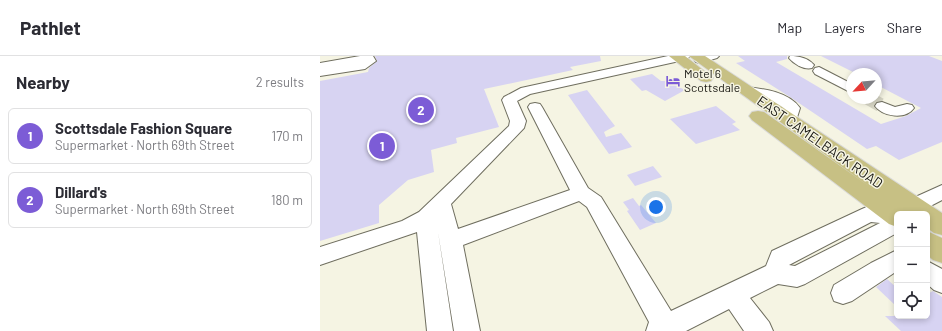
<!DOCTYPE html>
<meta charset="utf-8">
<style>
:root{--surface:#fff;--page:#f7f7f7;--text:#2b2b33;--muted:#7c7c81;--line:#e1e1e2;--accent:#7c5cd6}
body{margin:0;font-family:Barlow,sans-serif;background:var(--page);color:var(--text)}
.controls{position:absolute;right:12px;bottom:12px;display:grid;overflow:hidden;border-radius:6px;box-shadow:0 2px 6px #0003}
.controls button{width:36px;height:36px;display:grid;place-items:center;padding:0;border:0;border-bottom:1px solid var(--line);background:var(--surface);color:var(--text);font:20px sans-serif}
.compass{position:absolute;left:526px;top:12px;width:36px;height:36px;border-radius:50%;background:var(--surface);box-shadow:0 2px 6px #0003;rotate:244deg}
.you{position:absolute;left:336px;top:151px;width:14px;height:14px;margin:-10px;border:3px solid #fff;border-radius:50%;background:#1a73e8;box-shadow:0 0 0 6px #1a73e833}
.badge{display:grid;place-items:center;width:26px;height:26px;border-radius:50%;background:var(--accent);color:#fff;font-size:13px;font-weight:700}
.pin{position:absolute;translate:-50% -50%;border:2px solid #fff;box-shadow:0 1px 4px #0006}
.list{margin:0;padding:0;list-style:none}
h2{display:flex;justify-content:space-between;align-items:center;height:52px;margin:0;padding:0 16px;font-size:17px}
h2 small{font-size:13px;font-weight:400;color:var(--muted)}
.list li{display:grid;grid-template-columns:26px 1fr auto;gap:12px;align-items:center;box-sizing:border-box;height:56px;margin:0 8px 8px;padding:0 8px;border:1px solid var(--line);border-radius:6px}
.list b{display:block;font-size:15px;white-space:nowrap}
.list p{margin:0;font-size:13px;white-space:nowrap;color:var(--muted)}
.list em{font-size:13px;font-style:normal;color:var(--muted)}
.icon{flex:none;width:22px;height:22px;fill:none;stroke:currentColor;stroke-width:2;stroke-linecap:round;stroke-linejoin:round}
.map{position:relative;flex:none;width:622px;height:275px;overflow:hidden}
header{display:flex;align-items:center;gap:24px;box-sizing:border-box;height:56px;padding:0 20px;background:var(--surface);border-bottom:1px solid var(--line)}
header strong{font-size:19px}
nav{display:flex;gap:22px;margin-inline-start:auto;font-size:14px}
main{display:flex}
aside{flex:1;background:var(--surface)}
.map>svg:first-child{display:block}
.building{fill:#d7d3f2}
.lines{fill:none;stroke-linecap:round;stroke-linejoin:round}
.minor-tunnel{stroke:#d4d3c3;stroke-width:14;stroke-dasharray:14 6;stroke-linecap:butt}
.minor-casing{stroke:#6f6e5f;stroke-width:2}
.major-casing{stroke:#dadad9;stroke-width:2}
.minor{fill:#fff;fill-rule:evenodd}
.major{fill:#c7c084;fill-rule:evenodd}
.labels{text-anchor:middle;stroke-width:3;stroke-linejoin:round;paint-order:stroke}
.far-poi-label{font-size:12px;fill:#171610;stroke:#f5f4e3;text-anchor:start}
.street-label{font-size:14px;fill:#171610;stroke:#f5f4e3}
</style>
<header>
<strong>Pathlet</strong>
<nav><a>Map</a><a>Layers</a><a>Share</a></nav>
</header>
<main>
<aside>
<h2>Nearby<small>2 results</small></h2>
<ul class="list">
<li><span class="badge">1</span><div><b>Scottsdale Fashion Square</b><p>Supermarket · North 69th Street</p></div><em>170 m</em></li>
<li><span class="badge">2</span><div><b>Dillard's</b><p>Supermarket · North 69th Street</p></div><em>180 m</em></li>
</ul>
</aside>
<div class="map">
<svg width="622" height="275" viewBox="0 0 622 275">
<rect width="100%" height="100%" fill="#f5f4e3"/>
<g class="building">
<path d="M55,0H280L281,5L250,11L253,14L164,33L179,71L136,82L137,87L111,94L114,116L88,124L59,149V167L0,185V25L48,16L49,12L57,5Z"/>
<path d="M418,0H467V3L456,6L561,68L586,60L601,52L557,29L556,18H537L501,0H609L622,5V86L579,104L556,90L547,93L470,41L416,7L425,5Z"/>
<path d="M332,18L341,25H347L365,34L345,45L326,34L322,35L310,23Z"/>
<path d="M267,34L295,70L284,76L286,81L301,77L312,91L289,98L248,39Z"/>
<path d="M396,50L416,66L412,68L420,74L376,88L350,63Z"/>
<path d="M333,110L342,121L315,130L307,119Z"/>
<path d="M313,142L319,150L321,149L336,167L320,174L307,155L309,154L303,146Z"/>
<path d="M567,223L577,232V251L556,231Z"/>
<path d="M613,235L622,241V275H581L565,260H607V238Z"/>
</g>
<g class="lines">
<path class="minor-tunnel" d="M548,42L562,50"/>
<defs>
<g id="minor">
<path d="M40,0H53L56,5L45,13L0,20V7Z"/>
<path d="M348,0H370L368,2L364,4L210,38L197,45L206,65L204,72L131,148L138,173L250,134L208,51L210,48L215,47L220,48L222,51L268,132L281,141L351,255L446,210L452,195L542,153L549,150L571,152L622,129V144L595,158H577V175L575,178L485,228L477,231L458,228L430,242L449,266L453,275H424L409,253L366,275H326L329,266L267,151L259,145L143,189L160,275H134L118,176L133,275H107L97,176L0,209V191L82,165L99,156L189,70L190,65L182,44L184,41L201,32ZM551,166L560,167L475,210L469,209Z"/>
<path d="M376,0H399L397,2L380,7L376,6L374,3Z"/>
<path d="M470,0C479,0 488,2 494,9L492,12C484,14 474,8 469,2Z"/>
<path d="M499,11L532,28V37L495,18L493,15L495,12Z"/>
<path d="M427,31C444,33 469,36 480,52L475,68L470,70L465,68L462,65L465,53C452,42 438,42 422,38L420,35L422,32Z"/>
<path d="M562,46L575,51L587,48L592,49L594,52C586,64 563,61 555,50L557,47Z"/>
<path d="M577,194V215L532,245L523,248L514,245L511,237L514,229L551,207Z"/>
<path d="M607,205L622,213V237L614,234L607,228Z"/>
</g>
<g id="major">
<path d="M349,0H365L393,22L391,25L386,26L381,25Z"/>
<path d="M369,0H385L622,157V179L614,177L607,172V158H588L586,156L587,158H577V171L569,168L432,64L429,60L432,56L438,55L444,56L550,131Z"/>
<path d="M607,175L622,182V207L613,204L607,199Z"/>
</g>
</defs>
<use href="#minor" class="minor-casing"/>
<use href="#major" class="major-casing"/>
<use href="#minor" class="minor"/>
<use href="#major" class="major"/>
</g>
<defs>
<symbol id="hotel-bare" viewBox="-9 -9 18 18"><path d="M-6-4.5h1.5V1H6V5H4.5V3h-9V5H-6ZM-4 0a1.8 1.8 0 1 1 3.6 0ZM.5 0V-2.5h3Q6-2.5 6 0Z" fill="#7c5cd6" stroke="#f5f4e3" stroke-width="2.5" paint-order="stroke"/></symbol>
</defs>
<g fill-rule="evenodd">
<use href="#hotel-bare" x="343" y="15" width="20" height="20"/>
</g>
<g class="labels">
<g class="far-poi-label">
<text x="364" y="22">Motel 6<tspan x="364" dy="14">Scottsdale</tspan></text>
</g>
<g class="street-label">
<text transform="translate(500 86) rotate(35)" y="5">EAST CAMELBACK ROAD</text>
</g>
</g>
</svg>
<div class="controls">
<button>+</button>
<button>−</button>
<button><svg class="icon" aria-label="locate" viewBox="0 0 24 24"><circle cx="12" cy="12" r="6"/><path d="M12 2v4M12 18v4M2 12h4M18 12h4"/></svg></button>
</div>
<svg class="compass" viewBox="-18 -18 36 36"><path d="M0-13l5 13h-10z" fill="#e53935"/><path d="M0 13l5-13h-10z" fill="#7c7c81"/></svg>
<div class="you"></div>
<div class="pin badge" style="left:62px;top:90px">1</div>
<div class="pin badge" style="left:101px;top:54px">2</div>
</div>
</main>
